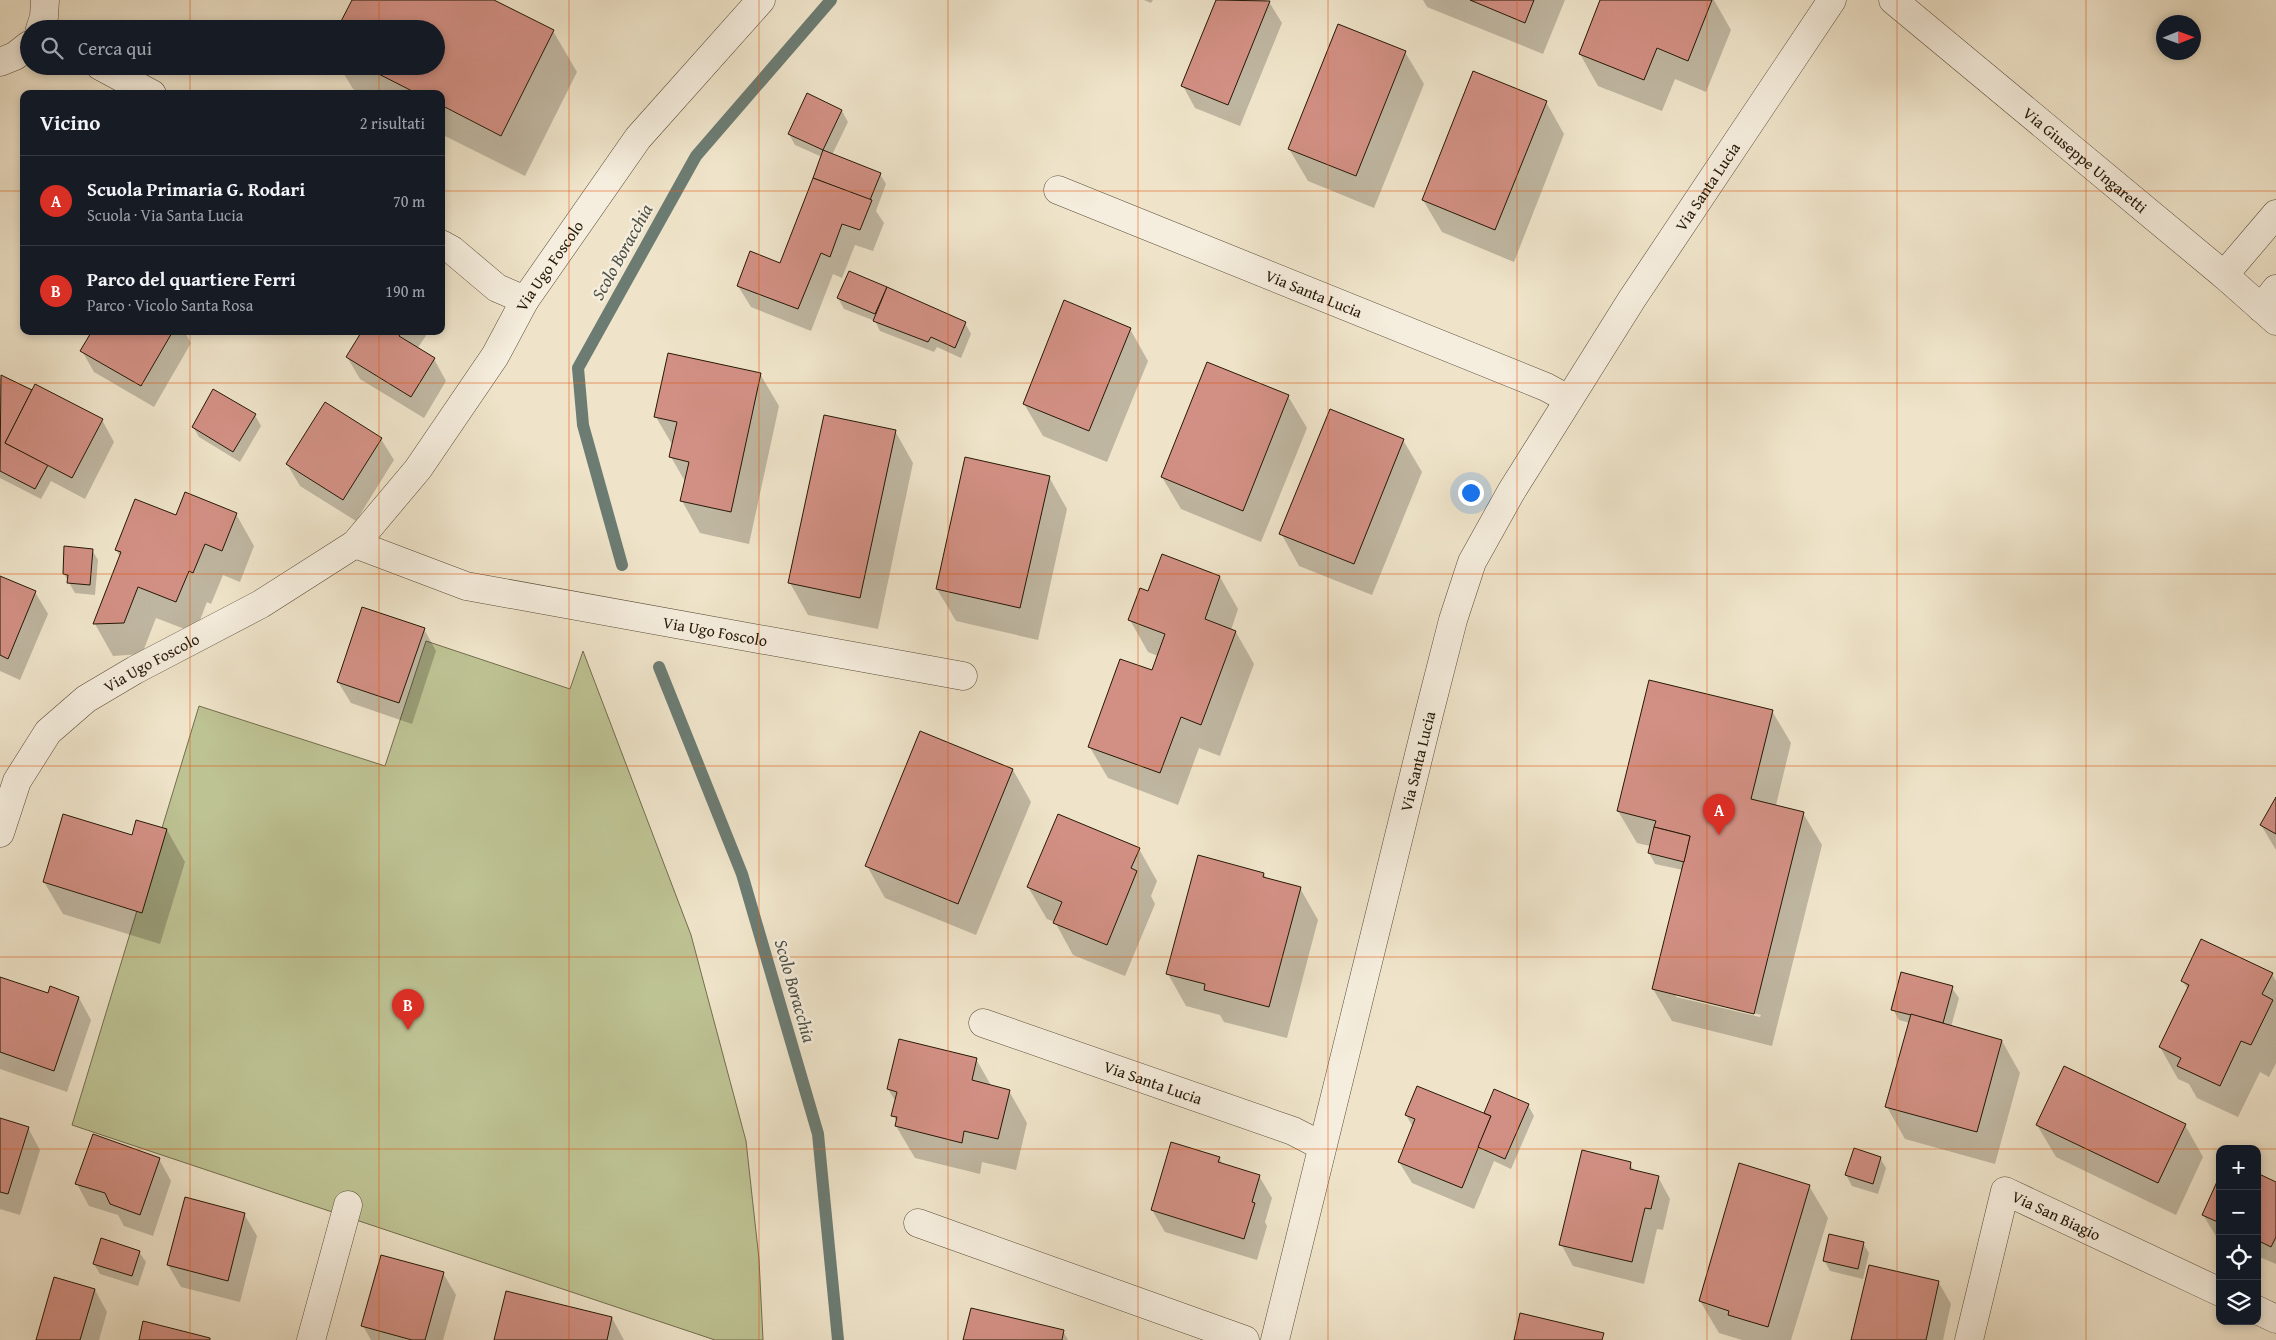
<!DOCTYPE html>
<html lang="it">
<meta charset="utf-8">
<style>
:root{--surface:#171b24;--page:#20242c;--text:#f1f3f6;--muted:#9ea1a6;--line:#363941;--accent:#d93025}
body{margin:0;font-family:"Gentium Book Plus",serif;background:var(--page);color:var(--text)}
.controls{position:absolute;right:15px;bottom:15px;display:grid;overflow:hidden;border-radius:10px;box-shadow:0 2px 8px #0003}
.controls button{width:45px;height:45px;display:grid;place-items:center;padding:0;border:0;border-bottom:1px solid var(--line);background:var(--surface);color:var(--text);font:25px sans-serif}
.compass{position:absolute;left:2156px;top:15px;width:45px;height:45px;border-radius:50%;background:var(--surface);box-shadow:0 2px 8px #0003;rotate:89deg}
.you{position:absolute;left:1470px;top:492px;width:18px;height:18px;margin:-12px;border:4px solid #fff;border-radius:50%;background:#1a73e8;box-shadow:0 0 0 8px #1a73e833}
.badge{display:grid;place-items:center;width:32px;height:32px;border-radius:50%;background:var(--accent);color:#fff;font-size:16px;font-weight:700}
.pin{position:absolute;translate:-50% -41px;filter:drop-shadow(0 1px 2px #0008)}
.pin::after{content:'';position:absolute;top:26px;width:18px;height:15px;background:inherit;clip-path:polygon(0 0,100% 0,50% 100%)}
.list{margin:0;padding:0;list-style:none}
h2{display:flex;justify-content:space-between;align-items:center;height:65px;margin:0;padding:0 20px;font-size:21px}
h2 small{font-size:16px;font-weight:400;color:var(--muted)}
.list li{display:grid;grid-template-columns:32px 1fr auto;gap:15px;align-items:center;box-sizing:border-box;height:90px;padding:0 20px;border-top:1px solid var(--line)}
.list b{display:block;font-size:19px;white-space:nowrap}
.list p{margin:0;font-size:16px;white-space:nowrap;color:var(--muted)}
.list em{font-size:16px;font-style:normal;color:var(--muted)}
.icon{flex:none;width:28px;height:28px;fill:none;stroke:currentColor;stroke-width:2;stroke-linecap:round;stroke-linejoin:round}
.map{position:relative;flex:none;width:2276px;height:1340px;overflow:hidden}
.search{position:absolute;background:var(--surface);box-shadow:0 2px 8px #0003;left:20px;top:20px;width:425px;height:55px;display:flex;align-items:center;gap:12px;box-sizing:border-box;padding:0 18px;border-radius:28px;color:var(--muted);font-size:19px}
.panel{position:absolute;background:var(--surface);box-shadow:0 2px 8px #0003;left:20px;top:90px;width:425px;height:245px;border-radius:10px}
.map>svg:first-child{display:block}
.green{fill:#bec394;stroke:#726e4d}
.shadow{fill:#0003;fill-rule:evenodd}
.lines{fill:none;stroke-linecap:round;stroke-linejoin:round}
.stream{stroke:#6c7c73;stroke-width:12}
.building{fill:#d29084;stroke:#251806}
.street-casing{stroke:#584b37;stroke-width:29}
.street{stroke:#f5eddd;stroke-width:28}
.grid{fill:none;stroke:#de560c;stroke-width:1;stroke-opacity:0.55}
.labels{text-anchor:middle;stroke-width:5;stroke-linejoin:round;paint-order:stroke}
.street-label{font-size:16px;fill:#251806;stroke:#f5eddd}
.water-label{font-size:18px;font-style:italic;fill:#4e5246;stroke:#f5eddd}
</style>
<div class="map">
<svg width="2276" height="1340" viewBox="0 0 2276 1340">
<rect width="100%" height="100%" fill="#efe4ca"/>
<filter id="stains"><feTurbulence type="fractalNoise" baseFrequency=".004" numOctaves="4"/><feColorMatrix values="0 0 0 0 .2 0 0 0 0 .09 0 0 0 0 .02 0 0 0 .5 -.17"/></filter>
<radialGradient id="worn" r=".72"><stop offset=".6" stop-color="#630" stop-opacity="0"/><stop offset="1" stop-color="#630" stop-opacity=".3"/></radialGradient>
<path class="green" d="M426,641L570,689L583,651L691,935L746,1141L759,1259L763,1340H715L72,1125L199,706L385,766Z"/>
<g class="shadow">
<path d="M353,0H491L553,31L577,72L525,176L441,134V94H362L353,89L339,66H436V29Z"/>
<path d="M1144,0H1153L1151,3Z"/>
<path d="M1218,0H1265L1269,2L1282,23L1240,126L1195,108L1183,86Z"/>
<path d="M1423,0H1565L1543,54L1427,7Z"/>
<path d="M1601,0H1714L1731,30L1706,92L1675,79L1662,111L1598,86L1580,54Z"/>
<path d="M1405,52L1424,84L1374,208L1308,181L1289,149Z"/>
<path d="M807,95L842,111L848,122L832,155L880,174L886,184L876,211L884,223L873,251L855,245L842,278L833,274L811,331L751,307L738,286L781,264L822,157L795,145L789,134Z"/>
<path d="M1546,102L1564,134L1514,262L1442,232L1423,200Z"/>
<path d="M849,272L965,323L971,334L961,358L937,347L934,352L880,331L875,321L844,309L838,298Z"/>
<path d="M1130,329L1148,361L1107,462L1043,436L1024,404Z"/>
<path d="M93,331H184L191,343L154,407L94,372L82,351Z"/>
<path d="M352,331H425L427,334L417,349L434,359L446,381L424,418L360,379L347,357L360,336Z"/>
<path d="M760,374L779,406L749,544L700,533L682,501L686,483L671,457L673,446L656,417Z"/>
<path d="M2,376L102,420L114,442L85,499L51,481L41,499L0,478V380Z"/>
<path d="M1288,396L1307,428L1261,542L1181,509L1162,477Z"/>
<path d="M255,415L261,426L240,462L199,437L193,427Z"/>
<path d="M895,431L913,463L878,629L808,615L790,583Z"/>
<path d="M381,439L394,460L356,521L300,486L287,464Z"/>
<path d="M1403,440L1422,472L1372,595L1299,566L1281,533Z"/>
<path d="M1049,477L1067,509L1038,640L956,621L937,589Z"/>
<path d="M236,514L254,546L240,582L223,575L211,604L207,602L195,633L156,618L142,654L113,656L95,624L121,558L116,550Z"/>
<path d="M92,550L98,560L95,595L75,593L64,574Z"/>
<path d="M0,577L35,592L48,614L20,680L0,671Z"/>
<path d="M1220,577L1238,609L1231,630L1236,632L1254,664L1220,756L1199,748L1178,805L1108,778L1089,746L1152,672L1158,656L1148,652L1130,620L1149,593Z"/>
<path d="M424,629L436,651L412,724L351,703L338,682Z"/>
<path d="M1772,711L1791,743L1776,805L1803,813L1822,845L1772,1046L1672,1021L1653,989L1683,870L1655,864L1649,853L1650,846L1637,843L1618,811ZM1676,994L1761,1015L1760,1017L1676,997Z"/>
<path d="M1013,770L1031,802L976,935L885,898L867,866Z"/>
<path d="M2276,800V850L2261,825Z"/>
<path d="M167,830L185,862L160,944L63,914L44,882Z"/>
<path d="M1139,849L1157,881L1151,896L1155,904L1125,976L1073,955L1055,922L1047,919L1028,887Z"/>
<path d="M1264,874L1267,880L1300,888L1318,920L1287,1038L1224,1022L1220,1015L1186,1006L1168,974Z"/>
<path d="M2272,974L2276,981V1063L2269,1077L2260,1072L2238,1117L2197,1098L2189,1084L2178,1079L2160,1047L2188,990L2183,981Z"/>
<path d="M0,978L49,995L79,998L91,1020L67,1092L0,1069Z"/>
<path d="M1952,988L1959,998L1951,1027L2002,1041L2020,1073L1995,1164L1905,1139L1887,1107L1910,1023L1899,1020L1893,1009Z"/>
<path d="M976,1059L992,1087L1009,1091L1027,1123L1016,1170L982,1162L980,1174L915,1158L896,1126L897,1123L893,1115L896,1102L888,1089Z"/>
<path d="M1495,1091L1528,1105L1534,1116L1511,1169L1494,1161L1474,1209L1412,1183L1399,1162L1413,1127L1406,1115L1485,1114Z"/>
<path d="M0,1119L28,1128L40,1150L20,1215L0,1209Z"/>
<path d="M2037,1125H2185L2203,1157L2176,1215L2056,1157Z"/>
<path d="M1219,1158L1223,1165L1259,1176L1272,1198L1265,1222L1267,1226L1257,1260L1165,1232L1152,1210Z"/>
<path d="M1880,1158L1886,1168L1878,1194L1852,1186L1846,1175Z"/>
<path d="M159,1159L171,1181L153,1236L124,1226L118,1215L89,1206L77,1184Z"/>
<path d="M1630,1164L1635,1172L1658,1177L1670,1199L1663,1230L1657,1229L1644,1284L1573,1266L1561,1244Z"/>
<path d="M2257,1175L2276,1183V1264L2257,1256Z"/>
<path d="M2220,1178V1238L2216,1236L2203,1215Z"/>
<path d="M1809,1186L1828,1218L1791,1340H1742L1719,1333L1700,1301Z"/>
<path d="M244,1214L257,1236L240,1302L181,1287L168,1265Z"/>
<path d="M1863,1243L1869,1253L1863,1279L1830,1271L1824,1260Z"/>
<path d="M139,1252L146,1262L138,1286L100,1274L94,1264Z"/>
<path d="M443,1273L456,1295L443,1340H371L363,1326Z"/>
<path d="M1939,1283L1951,1304L1943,1340H1852Z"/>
<path d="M95,1290L107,1312L99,1340H37Z"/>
<path d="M612,1318L624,1340H496Z"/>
<path d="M1063,1331L1068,1340H965Z"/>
</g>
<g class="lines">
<g class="stream">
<path d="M622,565L583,425L578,368L696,156L831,0"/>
<path d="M659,667L742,874L818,1134L838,1340"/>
</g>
</g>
<g class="building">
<path d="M352,0H494L554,30L501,136L441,105V94H418L363,66H436V29H337Z"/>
<path d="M1216,0L1270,1L1228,105L1181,86Z"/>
<path d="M1470,0H1534L1525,23Z"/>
<path d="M1600,0H1712L1688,61L1657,48L1644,80L1579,54Z"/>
<path d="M1338,24L1406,51L1356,176L1288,149Z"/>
<path d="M1473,71L1547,101L1495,230L1422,200Z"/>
<path d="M807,93L842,110L823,150L788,134Z"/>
<path d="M823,150L881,173L870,200L813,178Z"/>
<path d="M813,178L872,200L860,230L842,224L830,257L821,253L798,309L737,286L750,251L780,263Z"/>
<path d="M849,271L887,287L875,314L837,298Z"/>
<path d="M887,287L966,322L955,348L931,337L928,342L873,321Z"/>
<path d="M1064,300L1131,328L1089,431L1023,404Z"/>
<path d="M92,331H173L141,386L80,351Z"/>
<path d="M362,331H402L399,336L435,358L411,397L346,357Z"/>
<path d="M668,353L761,373L731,512L680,501L689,462L669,457L677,422L654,417Z"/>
<path d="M1207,362L1289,395L1243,511L1161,477Z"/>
<path d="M1,375L32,390L5,443L48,465L35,489L0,471Z"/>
<path d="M35,384L103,419L72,478L5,443Z"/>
<path d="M213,389L256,414L233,452L192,427Z"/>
<path d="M325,402L382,438L343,500L286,464Z"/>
<path d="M1330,409L1404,439L1354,564L1279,534Z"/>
<path d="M824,415L896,430L860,598L788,583Z"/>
<path d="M965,457L1050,476L1020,608L936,589Z"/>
<path d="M185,492L237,513L222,551L205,544L193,573L189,571L176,602L138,587L124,623L93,624L121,552L115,550L135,499L176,515Z"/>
<path d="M64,546L93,549L90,585L67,583L68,575L63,574Z"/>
<path d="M1162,554L1220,576L1205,619L1236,631L1201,725L1181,717L1160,773L1088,747L1120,659L1152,670L1165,634L1128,620L1140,588L1148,591Z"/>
<path d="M0,576L36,591L8,659L0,655Z"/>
<path d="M362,607L425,628L399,703L337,682Z"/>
<path d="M1649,680L1773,710L1751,799L1804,812L1754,1014L1652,989L1690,836L1654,827L1656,821L1617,811Z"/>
<path d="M920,731L1013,769L958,904L865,866Z"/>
<path d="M2276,797V834L2260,825Z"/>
<path d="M63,814L132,835L136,820L167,829L142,913L43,882Z"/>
<path d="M1058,814L1140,848L1131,868L1137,871L1107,945L1053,923L1062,902L1027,887Z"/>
<path d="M1654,827L1690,836L1684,862L1648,853Z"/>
<path d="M1198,855L1264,873L1263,877L1301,887L1269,1007L1204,990L1205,984L1166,974Z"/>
<path d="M2201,939L2273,973L2262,994L2273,1000L2251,1045L2241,1041L2220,1086L2177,1066L2181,1058L2159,1047L2189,985L2181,981Z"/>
<path d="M1901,972L1953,986L1943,1023L1891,1010Z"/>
<path d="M0,977L48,993L50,986L79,997L54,1071L0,1052Z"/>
<path d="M1911,1014L2002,1040L1977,1132L1885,1107Z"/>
<path d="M899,1039L977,1058L972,1080L1010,1090L998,1139L964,1131L962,1143L895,1126L897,1117L891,1116L897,1092L887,1089Z"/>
<path d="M2064,1066L2186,1124L2158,1183L2036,1125Z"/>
<path d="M1417,1086L1491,1116L1462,1188L1398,1162L1415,1119L1405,1115Z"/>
<path d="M1494,1089L1529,1104L1505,1159L1478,1147L1491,1116L1484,1113Z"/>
<path d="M0,1118L29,1127L8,1194L0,1192Z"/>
<path d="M93,1134L160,1158L140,1215L110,1204L105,1193L75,1184Z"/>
<path d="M1171,1142L1220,1157L1218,1162L1260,1175L1252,1202L1255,1203L1244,1239L1151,1210Z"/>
<path d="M1854,1148L1881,1157L1873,1184L1845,1175Z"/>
<path d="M1582,1150L1631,1162L1630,1169L1659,1176L1651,1209L1645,1208L1632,1262L1559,1245Z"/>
<path d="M1739,1163L1810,1185L1768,1327L1728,1315L1729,1311L1699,1301Z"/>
<path d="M2257,1173L2276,1182V1237L2271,1247L2257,1240Z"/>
<path d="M2220,1175V1223L2202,1215Z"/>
<path d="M185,1197L245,1213L228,1281L167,1265Z"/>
<path d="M1829,1234L1864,1242L1858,1269L1823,1261Z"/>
<path d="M101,1238L140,1251L132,1276L93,1264Z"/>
<path d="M381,1255L444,1272L425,1340H412L361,1326Z"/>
<path d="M1869,1265L1939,1281L1926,1340H1851Z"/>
<path d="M54,1277L95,1289L80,1340H36Z"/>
<path d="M506,1291L612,1317L607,1340H494Z"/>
<path d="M971,1308L1064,1330L1062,1340H963Z"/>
<path d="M1520,1313L1604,1333L1602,1340H1514Z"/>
<path d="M143,1321L210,1338V1340H139Z"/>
</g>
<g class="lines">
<defs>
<g id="street">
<path id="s1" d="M1893,0L2224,275L2276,321"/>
<path d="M40,29L44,17L45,0"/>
<path d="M0,62L15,56L29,45"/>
<path d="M100,66L152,94"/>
<path id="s2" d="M1058,190L1546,387L1568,399"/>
<path d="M441,244L452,250L497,288L525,300"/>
<path d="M2224,275L2276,214"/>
<path d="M2261,308L2276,289"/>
<path id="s3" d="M355,544L466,586L963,676"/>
<path id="s4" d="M0,833L17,781L48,732L86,699L135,670L261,604L355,544L418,469L495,356L525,300L638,138L761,0"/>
<path id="s5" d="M983,1023L1293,1131L1322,1146"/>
<path d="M918,1223L1245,1340"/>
<path d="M2257,1310L2276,1319"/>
<path d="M311,1340L348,1205"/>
<path id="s6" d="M1275,1340L1429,714L1453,620L1472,562L1511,492L1632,299L1832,0"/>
<path id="s7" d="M1969,1340L2005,1191L2220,1292"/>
</g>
</defs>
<use href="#street" class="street-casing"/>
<use href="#street" class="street"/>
</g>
<path class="grid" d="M190,0V29M379,0V29M569,0V1340M759,0V1340M948,0V1340M1138,0V1340M1328,0V1340M1517,0V1340M1707,0V1340M1897,0V1340M2086,0V1340M190,66V94M379,66V94M0,191H24M441,191H2276M190,331V1340M379,331V1340M0,383H2276M0,574H2276M0,766H2276M0,957H2276M0,1149H2276"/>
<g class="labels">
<g class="street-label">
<text dy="6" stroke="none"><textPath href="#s1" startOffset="250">Via Giuseppe Ungaretti</textPath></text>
<text dy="6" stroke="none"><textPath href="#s6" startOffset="1246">Via Santa Lucia</textPath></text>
<text dy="6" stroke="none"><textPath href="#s4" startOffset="814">Via Ugo Foscolo</textPath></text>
<text dy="6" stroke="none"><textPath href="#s2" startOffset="276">Via Santa Lucia</textPath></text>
<text dy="6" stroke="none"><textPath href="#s3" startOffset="372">Via Ugo Foscolo</textPath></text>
<text dy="6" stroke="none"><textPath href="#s4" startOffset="238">Via Ugo Foscolo</textPath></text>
<text dy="6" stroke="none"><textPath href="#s6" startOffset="596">Via Santa Lucia</textPath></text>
<text dy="6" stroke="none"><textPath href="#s5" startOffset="180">Via Santa Lucia</textPath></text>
<text dy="6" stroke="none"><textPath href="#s7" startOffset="210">Via San Biagio</textPath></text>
</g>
<g class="water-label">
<text transform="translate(622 252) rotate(-61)" y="6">Scolo Boracchia</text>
<text transform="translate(795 991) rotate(74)" y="6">Scolo Boracchia</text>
</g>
</g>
<rect width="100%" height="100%" filter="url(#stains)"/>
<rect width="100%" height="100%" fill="url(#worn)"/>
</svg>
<div class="controls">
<button>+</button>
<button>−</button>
<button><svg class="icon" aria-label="locate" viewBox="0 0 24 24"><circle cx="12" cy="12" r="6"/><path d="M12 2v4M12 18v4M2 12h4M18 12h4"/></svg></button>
<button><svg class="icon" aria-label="layers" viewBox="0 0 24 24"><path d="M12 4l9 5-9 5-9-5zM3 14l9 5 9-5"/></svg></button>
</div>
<svg class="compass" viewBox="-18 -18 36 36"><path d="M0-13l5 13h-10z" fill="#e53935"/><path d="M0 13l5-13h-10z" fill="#9ea1a6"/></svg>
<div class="you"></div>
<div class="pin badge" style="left:1719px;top:835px">A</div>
<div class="pin badge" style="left:408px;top:1030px">B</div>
<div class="search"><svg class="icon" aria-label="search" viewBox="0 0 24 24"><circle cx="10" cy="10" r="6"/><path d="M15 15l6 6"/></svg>Cerca qui</div>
<section class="panel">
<h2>Vicino<small>2 risultati</small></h2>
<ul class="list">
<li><span class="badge">A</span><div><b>Scuola Primaria G. Rodari</b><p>Scuola · Via Santa Lucia</p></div><em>70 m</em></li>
<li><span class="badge">B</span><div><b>Parco del quartiere Ferri</b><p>Parco · Vicolo Santa Rosa</p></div><em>190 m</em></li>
</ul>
</section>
</div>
